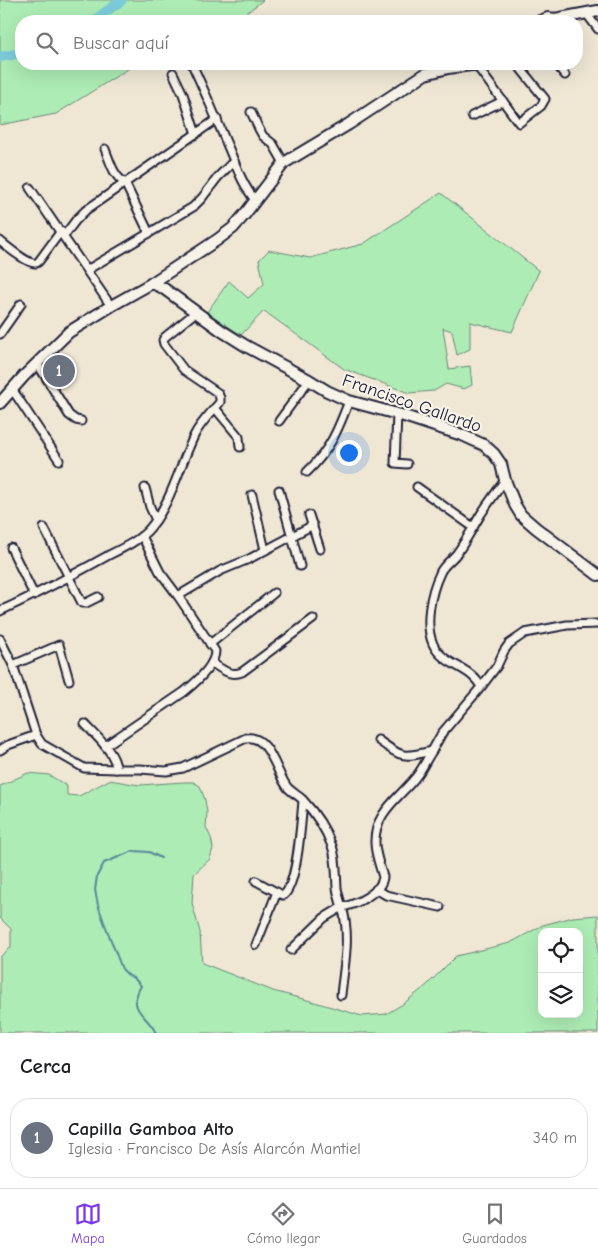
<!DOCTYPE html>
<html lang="es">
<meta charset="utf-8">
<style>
:root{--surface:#fff;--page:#f2f2f2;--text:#202124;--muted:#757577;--line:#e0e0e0;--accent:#7c3aed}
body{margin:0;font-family:"Comic Neue",sans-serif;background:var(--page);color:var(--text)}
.controls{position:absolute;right:15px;bottom:15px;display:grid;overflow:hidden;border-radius:10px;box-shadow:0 5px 20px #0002}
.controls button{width:45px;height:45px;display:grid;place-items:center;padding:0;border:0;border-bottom:1px solid var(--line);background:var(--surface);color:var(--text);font:25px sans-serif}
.you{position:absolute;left:348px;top:452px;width:18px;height:18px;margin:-12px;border:4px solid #fff;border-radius:50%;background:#1a73e8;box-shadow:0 0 0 8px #1a73e833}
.badge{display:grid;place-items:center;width:32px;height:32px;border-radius:50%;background:var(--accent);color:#fff;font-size:16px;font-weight:700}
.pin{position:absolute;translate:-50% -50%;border:2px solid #fff;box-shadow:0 1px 5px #0006}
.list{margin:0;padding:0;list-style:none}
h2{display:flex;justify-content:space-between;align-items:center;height:65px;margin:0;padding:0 20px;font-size:21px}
h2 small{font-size:16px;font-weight:400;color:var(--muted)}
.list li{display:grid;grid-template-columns:32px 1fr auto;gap:15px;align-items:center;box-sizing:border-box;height:80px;margin:0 10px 10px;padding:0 10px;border:1px solid var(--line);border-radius:20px}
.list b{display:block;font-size:19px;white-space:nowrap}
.list p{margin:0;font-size:16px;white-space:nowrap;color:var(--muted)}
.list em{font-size:16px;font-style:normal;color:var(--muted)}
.icon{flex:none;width:28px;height:28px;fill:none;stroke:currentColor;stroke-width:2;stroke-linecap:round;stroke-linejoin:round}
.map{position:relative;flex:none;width:598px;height:1033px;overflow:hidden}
.search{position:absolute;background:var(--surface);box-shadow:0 5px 20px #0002;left:15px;right:15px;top:15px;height:55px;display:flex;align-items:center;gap:12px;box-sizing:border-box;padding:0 18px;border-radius:20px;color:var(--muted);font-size:19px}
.sheet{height:155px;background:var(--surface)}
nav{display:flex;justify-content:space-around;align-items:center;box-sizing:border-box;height:70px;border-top:1px solid var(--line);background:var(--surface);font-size:14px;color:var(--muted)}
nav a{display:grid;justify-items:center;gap:2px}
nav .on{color:var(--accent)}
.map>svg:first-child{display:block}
.green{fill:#adecb4;stroke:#688778;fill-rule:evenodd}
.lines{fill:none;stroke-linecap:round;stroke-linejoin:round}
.stream{stroke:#58879a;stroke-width:2}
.river{stroke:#7ccbd9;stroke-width:10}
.street-casing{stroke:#22223b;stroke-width:11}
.secondary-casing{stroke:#22223b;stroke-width:14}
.street{stroke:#f7f3e8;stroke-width:7}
.secondary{stroke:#f7f3e8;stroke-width:10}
.labels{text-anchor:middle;stroke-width:4.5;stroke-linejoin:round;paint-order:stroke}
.street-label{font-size:18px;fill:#22223b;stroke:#f7f3e8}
</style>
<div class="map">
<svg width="598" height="1033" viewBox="0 0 598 1033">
<rect width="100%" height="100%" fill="#efe7d4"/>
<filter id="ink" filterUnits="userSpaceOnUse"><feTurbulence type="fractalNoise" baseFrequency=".02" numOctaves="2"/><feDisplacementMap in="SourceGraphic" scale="10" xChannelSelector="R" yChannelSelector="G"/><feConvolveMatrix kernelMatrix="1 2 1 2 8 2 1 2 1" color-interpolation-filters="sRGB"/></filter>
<g filter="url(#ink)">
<g class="green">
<path d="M0,0H263L236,21H21V64H136L56,114L0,125Z"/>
<path d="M441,193L539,271L512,332L470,322V349L457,355L452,331L443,328L449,369L470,366L472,385L464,389L446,384L434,391L409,393L344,369L264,311L241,335L207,312L229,281L248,298L264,284L259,260L269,250L310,258L363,244Z"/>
<path d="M28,773L49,775L67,786V795L79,796L109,780L140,785L183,782H193L200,786L205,800L207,812L206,827L211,838L213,848L210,859L194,874L192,903L200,932L202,963L273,991L311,1001L362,1016L386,1014L403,1004L427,985L456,956L510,943L543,925L573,917L598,915V1033H0V957L11,947V929L0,918V786ZM542,932H579V1014H542Z"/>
</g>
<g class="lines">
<path class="stream" d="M156,1033C148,1015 126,1011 141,986L135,979L128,975L122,969L104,922L98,905L95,890L97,876L104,863L133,851L149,852L161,858"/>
<g class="river">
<path d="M93,21L122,0"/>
<path d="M0,57L21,53"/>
</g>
<defs>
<g id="street">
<path d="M587,12L589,17L598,29"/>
<path d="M192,64C204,90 215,115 226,142C235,162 241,183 255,200"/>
<path d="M556,64L565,75"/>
<path d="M476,65L519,123L541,106L545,99L517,64"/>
<path d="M173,73L183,94L196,134"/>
<path d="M251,112L259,129L263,136L273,144L284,163"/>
<path d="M472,116L503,101"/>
<path d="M105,149C110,161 113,176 125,183L149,233"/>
<path d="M30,188L111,306"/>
<path d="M64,236L76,220L86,210L217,119"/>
<path d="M0,241C6,246 29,265 36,263C37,263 38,262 39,261L61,231"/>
<path d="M87,270L193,207L202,198L218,177L234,161"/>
<path d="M0,334L21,304"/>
<path d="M37,363L69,415L76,420L81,421"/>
<path d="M12,389L59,460"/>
<path d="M215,408L239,437L240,447"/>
<path d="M397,414L395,463L407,464"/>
<path d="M279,421L309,380"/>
<path d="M307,472C330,450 338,430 349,401"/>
<path d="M417,487L473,527"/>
<path d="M145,488L150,507L156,520"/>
<path d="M279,490L300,566"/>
<path d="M252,495L265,550"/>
<path d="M309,515L320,549"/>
<path d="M44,528L82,603H86L98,597"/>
<path d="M11,548L34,595"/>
<path d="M178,596L220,571L249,559L313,525"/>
<path d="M0,611C37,594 73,575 109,555C123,548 140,540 150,528C171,503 180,465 194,436C200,423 211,413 220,402V398L218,393L184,370L164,344L163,340L165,337L196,312"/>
<path d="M0,639L13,665L36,735L42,744L84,768L116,769H140L166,771L183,768L246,738C270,734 276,774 288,788C293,793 299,796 303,800C315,813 326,830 332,846C337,860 336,874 337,888C338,894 340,901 342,907C355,905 382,892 383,877C380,866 375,854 375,843C374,813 399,798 415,778C422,770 426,760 432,751"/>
<path d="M210,644L274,593"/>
<path d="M212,663C222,669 230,677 242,672L313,619"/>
<path d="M13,665L59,645L69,680"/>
<path d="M481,687L497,666L504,651L509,644L525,633L567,625L598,624"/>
<path d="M85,724C95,735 116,753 116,769"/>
<path d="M378,740C403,758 402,758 432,751L442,733L481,687C471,666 443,666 433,644C424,624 431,592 440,573C443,565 452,560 457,553C466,541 473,527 481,514C489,502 497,491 505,480"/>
<path d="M105,746L184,692C194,684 215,666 215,651L178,596L160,572L142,536"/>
<path d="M0,750L8,745L36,735"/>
<path d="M256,881L282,895H284C298,882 301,821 303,801"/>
<path d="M376,889L386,895L440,907"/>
<path d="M256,945L277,892"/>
<path d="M291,950L324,918L342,907C351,936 344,965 341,995"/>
</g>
<g id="secondary">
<path d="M540,21L548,18L555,19L598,11"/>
<path d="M152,283L163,288L222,331L246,346L309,380L327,391L349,401L401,415L462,435L484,445L494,454L501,464L505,480L515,505L521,515L536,528L598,575"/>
<path d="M0,403L24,376L69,332L111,306L152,283L217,240L233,228L245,214L284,163L349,124L425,74L448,68L479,64"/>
</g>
</defs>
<use href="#street" class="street-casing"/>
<use href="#secondary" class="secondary-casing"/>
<use href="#street" class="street"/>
<use href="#secondary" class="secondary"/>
</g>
</g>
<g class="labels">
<g class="street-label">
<text transform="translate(412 403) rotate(19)" y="6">Francisco Gallardo</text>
</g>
</g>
</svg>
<div class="controls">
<button><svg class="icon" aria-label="locate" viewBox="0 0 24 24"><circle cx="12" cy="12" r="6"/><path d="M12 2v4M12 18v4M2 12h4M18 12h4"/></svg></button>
<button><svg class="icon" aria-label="layers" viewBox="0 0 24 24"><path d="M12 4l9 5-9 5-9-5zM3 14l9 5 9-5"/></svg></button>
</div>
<div class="you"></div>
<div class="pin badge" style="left:59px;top:371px;background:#6b7280">1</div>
<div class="search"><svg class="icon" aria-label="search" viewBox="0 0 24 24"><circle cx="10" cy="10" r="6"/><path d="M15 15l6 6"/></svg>Buscar aquí</div>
</div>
<section class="sheet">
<h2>Cerca<small></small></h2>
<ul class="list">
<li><span class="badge" style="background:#6b7280">1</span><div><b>Capilla Gamboa Alto</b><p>Iglesia · Francisco De Asís Alarcón Mantiel</p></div><em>340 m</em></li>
</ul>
</section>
<nav>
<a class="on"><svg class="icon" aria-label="map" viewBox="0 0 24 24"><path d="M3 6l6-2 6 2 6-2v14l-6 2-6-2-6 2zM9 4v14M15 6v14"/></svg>Mapa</a>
<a><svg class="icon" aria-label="directions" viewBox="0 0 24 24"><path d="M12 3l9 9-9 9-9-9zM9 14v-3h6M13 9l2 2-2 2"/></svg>Cómo llegar</a>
<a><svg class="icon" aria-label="saved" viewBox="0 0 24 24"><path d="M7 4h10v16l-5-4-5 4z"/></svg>Guardados</a>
</nav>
